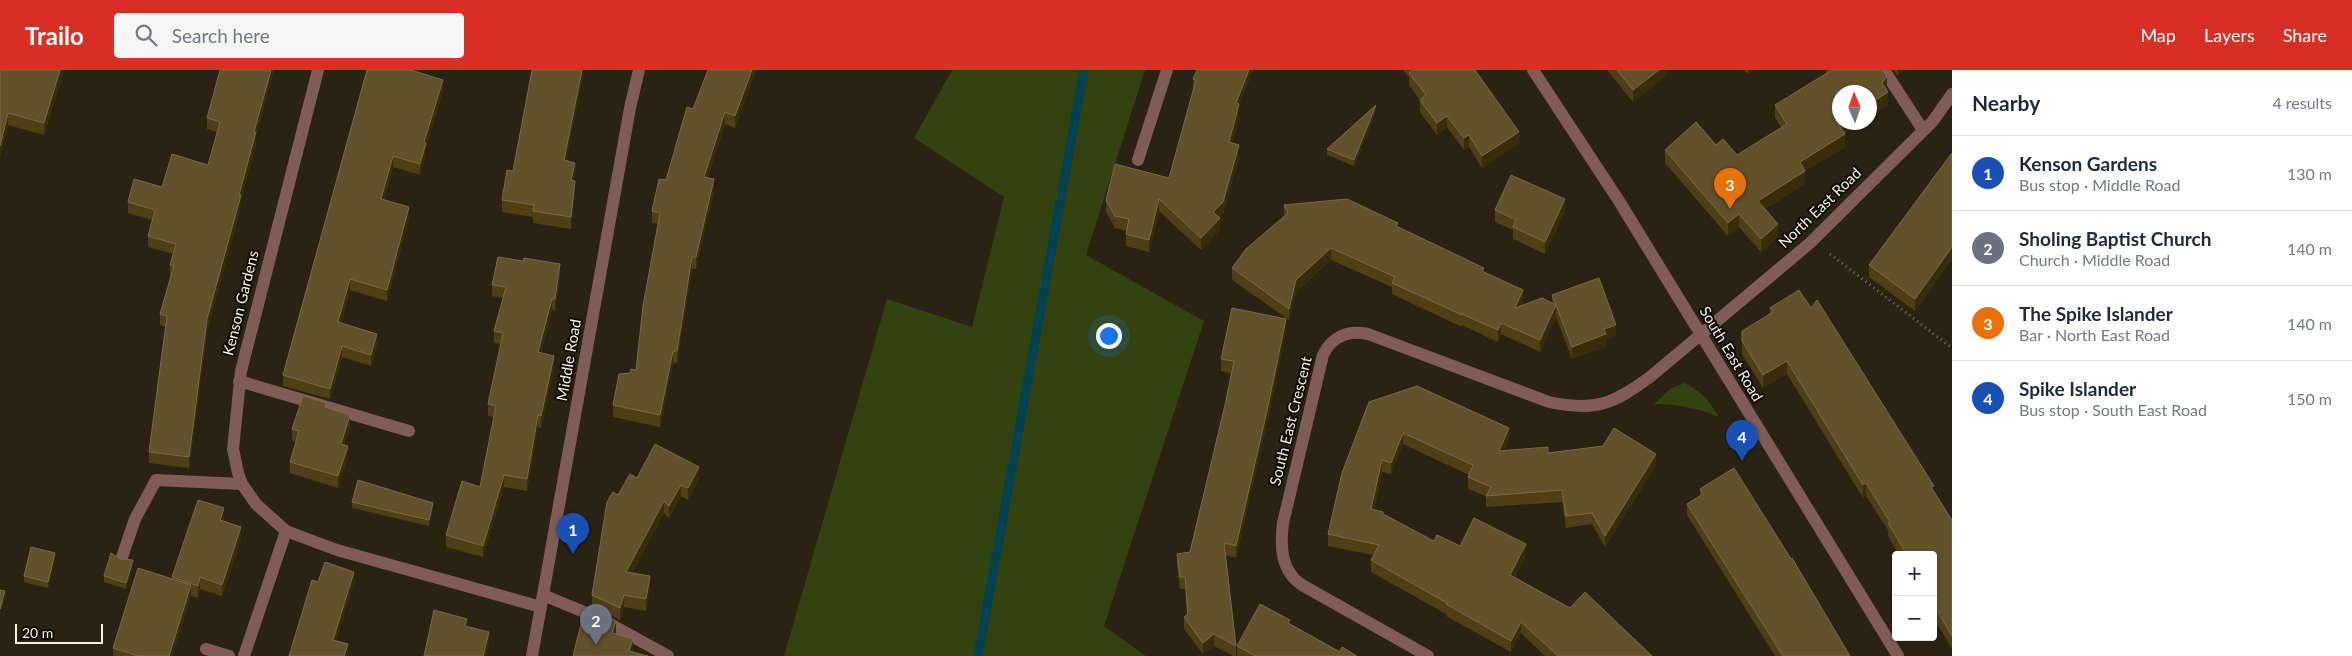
<!DOCTYPE html>
<meta charset="utf-8">
<style>
:root{--surface:#fff;--page:#f6f6f7;--text:#1f2937;--muted:#747a83;--line:#e0e1e3;--accent:#d93025}
body{margin:0;font-family:Lato,sans-serif;background:var(--page);color:var(--text)}
.controls{position:absolute;right:15px;bottom:15px;display:grid;overflow:hidden;border-radius:5px;box-shadow:0 1px 4px #0004}
.controls button{width:45px;height:45px;display:grid;place-items:center;padding:0;border:0;border-bottom:1px solid var(--line);background:var(--surface);color:var(--text);font:25px sans-serif}
.compass{position:absolute;left:1832px;top:15px;width:45px;height:45px;border-radius:50%;background:var(--surface);box-shadow:0 1px 4px #0004;rotate:358deg}
.scale{position:absolute;left:15px;bottom:12px;width:88px;box-sizing:border-box;padding-left:5px;border:2px solid #f6f1e8;border-top:0;font-size:14px;line-height:18px;white-space:nowrap;color:#f6f1e8;-webkit-text-stroke:4px #100d07;paint-order:stroke}
.you{position:absolute;left:1108px;top:265px;width:18px;height:18px;margin:-12px;border:4px solid #fff;border-radius:50%;background:#1a73e8;box-shadow:0 0 0 8px #1a73e833}
.badge{display:grid;place-items:center;width:32px;height:32px;border-radius:50%;background:var(--accent);color:#fff;font-size:16px;font-weight:700}
.pin{position:absolute;translate:-50% -41px;filter:drop-shadow(0 1px 2px #0008)}
.pin::after{content:'';position:absolute;top:26px;width:18px;height:15px;background:inherit;clip-path:polygon(0 0,100% 0,50% 100%)}
.list{margin:0;padding:0;list-style:none}
h2{display:flex;justify-content:space-between;align-items:center;height:65px;margin:0;padding:0 20px;font-size:21px}
h2 small{font-size:16px;font-weight:400;color:var(--muted)}
.list li{display:grid;grid-template-columns:32px 1fr auto;gap:15px;align-items:center;box-sizing:border-box;height:75px;padding:0 20px;border-top:1px solid var(--line)}
.list b{display:block;font-size:19px;white-space:nowrap}
.list p{margin:0;font-size:16px;white-space:nowrap;color:var(--muted)}
.list em{font-size:16px;font-style:normal;color:var(--muted)}
.icon{flex:none;width:28px;height:28px;fill:none;stroke:currentColor;stroke-width:2;stroke-linecap:round;stroke-linejoin:round}
.map{position:relative;flex:none;width:1952px;height:586px;overflow:hidden}
header{display:flex;align-items:center;gap:30px;box-sizing:border-box;height:70px;padding:0 25px;background:var(--accent);color:#fff}
header strong{font-size:24px}
nav{display:flex;gap:28px;margin-inline-start:auto;font-size:18px}
.search{width:350px;height:45px;background:var(--page);display:flex;align-items:center;gap:12px;box-sizing:border-box;padding:0 18px;border-radius:5px;color:var(--muted);font-size:19px}
main{display:flex}
aside{flex:1;background:var(--surface)}
.map>svg:first-child{display:block}
.green{fill:#324310}
.lines{fill:none;stroke-linecap:round;stroke-linejoin:round}
.stream{stroke:#014350;stroke-width:9}
.path{stroke:#7c7669;stroke-width:3;stroke-dasharray:1 4;stroke-linecap:butt}
.minor{stroke:#7f5c57;stroke-width:12}
.wall{fill:#4f3f15}
.shaded-wall{fill:#382c0b}
.building{fill:#61522c;stroke:#786b49}
.labels{text-anchor:middle;stroke-width:4;stroke-linejoin:round;paint-order:stroke}
.street-label{font-size:15px;fill:#f6f1e8;stroke:#100d07}
</style>
<header>
<strong>Trailo</strong>
<div class="search"><svg class="icon" aria-label="search" viewBox="0 0 24 24"><circle cx="10" cy="10" r="6"/><path d="M15 15l6 6"/></svg>Search here</div>
<nav><a>Map</a><a>Layers</a><a>Share</a></nav>
</header>
<main>
<div class="map">
<svg width="1952" height="586" viewBox="0 0 1952 586">
<rect width="100%" height="100%" fill="#2a2314"/>
<g class="green">
<path d="M952,0H1145L1086,185L1204,251L1104,556L1146,586H784L887,229L972,257L1004,127L914,68Z"/>
<path d="M1684,313C1702,321 1709,331 1719,347C1698,338 1677,334 1654,334L1670,319Z"/>
</g>
<g class="lines">
<path class="stream" d="M978,586L1084,0"/>
<path class="path" d="M1830,184L1952,278"/>
<g class="minor">
<path d="M318,0L241,301L233,379L238,403L242,414L256,434L286,461L337,480L541,537"/>
<path d="M1533,0L1619,131L1898,586"/>
<path d="M1884,0L1923,60"/>
<path d="M1138,90L1167,0"/>
<path d="M239,311L409,361"/>
<path d="M122,487L135,449L156,410L242,414"/>
<path d="M543,525L601,549L668,586"/>
<path d="M206,579L229,586"/>
<path d="M244,586L286,461"/>
<path d="M532,586L630,38L639,0"/>
<path d="M1428,586L1302,515C1281,501 1280,477 1283,453L1323,285C1332,266 1348,260 1368,264L1549,332C1595,342 1613,334 1650,307L1810,173L1933,51L1952,24"/>
</g>
</g>
<g class="wall">
<path d="M0,0H64L44,65L8,55L0,88Z"/>
<path d="M220,0H274L256,65V74L241,129V137L207,261L189,398L149,393V382L166,257L160,255V244L170,207V195L173,184L148,177V166L152,150L128,143V132L162,117L208,95L217,62L207,59V48Z"/>
<path d="M367,0H414V1L443,21L426,77V84L420,105L393,97L384,129L409,148L387,231L350,220L341,253L377,274L371,296L342,287L330,329L283,316V305Z"/>
<path d="M583,0V6L566,91L575,104L573,110L575,122L571,159L533,153V147L502,142V130L513,101Z"/>
<path d="M756,0L735,58L725,54L708,107L714,121L696,199H692L677,293H673L660,357L613,347V335L630,303L636,300L658,154L652,153V141L666,110L693,39Z"/>
<path d="M1197,0H1253L1239,36V46L1232,73L1239,87L1223,144L1219,148L1220,160L1201,180L1159,141L1149,182L1126,176V161L1115,158L1106,142V130L1169,108L1193,20V9Z"/>
<path d="M1403,0H1475L1519,73L1482,98L1469,77L1464,80L1447,57L1437,65L1420,42V30L1409,15V7Z"/>
<path d="M1607,0H1667V5L1633,32Z"/>
<path d="M1744,0H1753L1748,5Z"/>
<path d="M1825,0H1883L1887,19L1888,35L1844,63L1845,77L1805,101V114L1765,139L1778,167L1761,182L1739,157L1728,166L1665,93V80L1716,75L1737,85L1782,58L1775,48V35L1827,3Z"/>
<path d="M1893,0H1903L1898,6Z"/>
<path d="M1376,41L1354,96L1327,85V79Z"/>
<path d="M1952,83V189L1915,241L1869,207V195Z"/>
<path d="M1284,135L1398,157L1484,202L1523,232L1521,236L1552,233V225L1616,266L1606,270V276L1572,289L1556,247L1540,282L1501,264L1498,272L1462,255V257L1392,224V217L1331,190L1296,222L1289,250L1232,210V198L1284,146Z"/>
<path d="M1495,140L1565,141L1545,184L1513,169V160L1495,152Z"/>
<path d="M560,206L555,241L552,240L541,283L554,298L541,358L538,357L527,421L504,417L483,487L446,477V465L480,417L494,347L488,346V334L501,274L494,273V261L503,228L492,226V215Z"/>
<path d="M1770,238H1811L1934,421L1952,450V579L1933,547V485H1899L1888,466V460L1866,426L1863,428L1787,304L1763,318L1742,284V271L1770,244Z"/>
<path d="M1286,261L1267,353L1236,488L1225,485L1236,576V586H1233L1214,576L1203,584L1184,559V547L1187,545L1185,519H1180L1177,495V484L1190,482L1225,335L1231,303L1221,301V289Z"/>
<path d="M1369,332L1509,369L1504,381L1548,383L1656,395L1605,477L1592,454L1566,458L1562,432L1486,437V426L1468,419V407L1469,405L1403,374L1391,404L1382,402L1374,440L1434,471L1460,476L1526,486L1515,507L1652,586H1545L1521,563L1511,582L1446,546V544L1371,502V490L1373,485L1328,476V464Z"/>
<path d="M326,337L350,356L344,375L348,388L338,418L290,403V392L296,372L292,371V359Z"/>
<path d="M699,409L688,430L681,426L669,448L664,443L632,503L650,518L646,541L624,537L620,550L592,536V525L618,425Z"/>
<path d="M1700,419L1850,586H1775L1687,445V434L1700,426Z"/>
<path d="M352,432L433,439L429,456L352,438Z"/>
<path d="M224,450V451L241,469L222,526L200,519L198,528L191,526L172,586H113V578L172,509V507Z"/>
<path d="M55,490L48,518L24,512V506Z"/>
<path d="M133,497L126,519L104,512V506Z"/>
<path d="M1290,554L1340,582L1357,586H1237V576Z"/>
</g>
<g class="shaded-wall">
<path d="M60,0H64L44,65V53Z"/>
<path d="M271,0H274L256,65V74L241,129V137L207,261L189,398V387L207,249L254,62Z"/>
<path d="M582,0H583V6L564,102V90Z"/>
<path d="M752,0H756L735,58V46Z"/>
<path d="M1249,0H1253L1239,36V46L1229,84V72L1236,33Z"/>
<path d="M1659,0H1667V5L1633,32V20Z"/>
<path d="M1748,0H1753L1748,5Z"/>
<path d="M1898,0H1903L1898,6Z"/>
<path d="M1887,7V19L1882,26V13Z"/>
<path d="M443,10V21L426,77V84L420,105V94L424,72Z"/>
<path d="M1888,22V35L1870,47V34Z"/>
<path d="M1376,35V41L1354,96V90Z"/>
<path d="M725,42V54L704,118V107Z"/>
<path d="M8,43V55L0,88V76Z"/>
<path d="M1447,46V57L1437,65V53Z"/>
<path d="M1840,52H1860L1838,66V53Z"/>
<path d="M1519,62V73L1482,98V86Z"/>
<path d="M1845,64V77L1805,101V114L1758,143V131L1800,92Z"/>
<path d="M1469,65V77L1464,80V68Z"/>
<path d="M1239,75V87L1223,144L1213,154V142Z"/>
<path d="M393,86V97L381,139V129Z"/>
<path d="M575,93V104L571,122V110Z"/>
<path d="M714,109V121L696,199V187Z"/>
<path d="M575,111V122L571,159V147Z"/>
<path d="M1159,129V141L1149,182V170Z"/>
<path d="M1565,129V141L1545,184V172Z"/>
<path d="M409,137V148L387,231V220Z"/>
<path d="M1739,144V157L1728,166V153Z"/>
<path d="M1220,148V160L1201,180V168Z"/>
<path d="M1778,154V167L1761,182V169Z"/>
<path d="M1952,177V189L1915,241V229Z"/>
<path d="M1331,178V190L1296,222L1289,250V239L1296,210Z"/>
<path d="M692,187V199L677,293V281Z"/>
<path d="M560,194V206L555,241V229Z"/>
<path d="M350,209V220L338,263V252Z"/>
<path d="M1523,220V232L1515,250V238Z"/>
<path d="M552,229V240L538,294V282Z"/>
<path d="M1556,235V247L1540,282V270Z"/>
<path d="M1286,249V261L1267,353L1236,488V476Z"/>
<path d="M1501,253V264L1498,272V260Z"/>
<path d="M1616,255V266L1606,270V276L1572,289V277L1604,259Z"/>
<path d="M377,264V274L371,296V285Z"/>
<path d="M342,276V287L330,329V319Z"/>
<path d="M673,281V293L660,357V345Z"/>
<path d="M554,286V298L541,358V346Z"/>
<path d="M1787,291V304L1763,318V305Z"/>
<path d="M350,345V356L341,386V374Z"/>
<path d="M538,345V357L527,421V409Z"/>
<path d="M1509,358V369L1499,393V381Z"/>
<path d="M1403,363V374L1391,404V393Z"/>
<path d="M348,376V388L338,418V406Z"/>
<path d="M1656,384V395L1605,477V466Z"/>
<path d="M1382,390V402L1371,451V439Z"/>
<path d="M699,397V409L688,430V418Z"/>
<path d="M504,405V417L483,487V476Z"/>
<path d="M1866,413V426L1863,428V415Z"/>
<path d="M681,415V426L669,448V436Z"/>
<path d="M664,431V443L626,514V502Z"/>
<path d="M433,433V439L429,456V450Z"/>
<path d="M224,438V450L220,462V450Z"/>
<path d="M241,457V469L222,526V515Z"/>
<path d="M1526,474V486L1510,516V505Z"/>
<path d="M55,483V490L48,518V512Z"/>
<path d="M133,490V497L126,519V513Z"/>
<path d="M354,502V513L333,581V570Z"/>
<path d="M650,506V518L646,541V529Z"/>
<path d="M200,507V519L198,528V516Z"/>
<path d="M191,515V526L172,586H169Z"/>
<path d="M5,521V527L0,545V539Z"/>
<path d="M624,525V537L620,550V538Z"/>
<path d="M616,551V566L612,563Z"/>
<path d="M1521,552V563L1511,582V571Z"/>
<path d="M489,562V574L486,586H483Z"/>
<path d="M1214,564V576L1203,584V573Z"/>
<path d="M633,569V584L629,581Z"/>
<path d="M348,574V586H344Z"/>
</g>
<g class="building">
<path d="M0,0H60L44,53L8,43L0,76Z"/>
<path d="M220,0H271L254,62H256L239,125H241L207,249L189,387L149,382L167,246L160,244L174,196L170,195L176,174L148,166L155,140L128,132L134,109L162,117L172,84L208,95L220,52L207,48Z"/>
<path d="M367,0H411L443,10L424,72L426,73L420,94L393,86L381,129L409,137L387,220L350,209L338,252L377,264L371,285L342,276L330,319L283,305Z"/>
<path d="M532,0H582L564,90L575,93L571,110L575,111L571,147L533,141L534,135L502,130L507,100L513,101Z"/>
<path d="M708,0H752L735,46L725,42L704,107L714,109L696,187H692L677,281H673L660,345L613,335L619,304L630,303L631,299L636,300L643,236L660,143L652,141L659,109L666,110L687,37L693,39Z"/>
<path d="M1197,0H1249L1236,33L1239,34L1229,72L1239,75L1223,132L1213,142L1220,148L1201,168L1159,129L1149,170L1126,164L1129,149L1115,146L1106,130L1115,94L1169,108L1196,10L1193,9Z"/>
<path d="M1413,0H1475L1519,62L1482,86L1469,65L1464,68L1447,46L1437,53L1420,30L1426,25L1409,3Z"/>
<path d="M1617,0H1659L1633,20Z"/>
<path d="M1832,0H1883L1887,7L1882,13L1888,22L1870,34V22H1840V52L1838,53L1845,64L1800,92L1805,101L1758,131L1778,154L1761,169L1739,144L1728,153L1665,80L1696,52L1716,75L1723,69L1737,85L1787,54L1775,35Z"/>
<path d="M1376,35L1354,90L1327,79Z"/>
<path d="M1952,83V177L1915,229L1869,195Z"/>
<path d="M1511,105L1565,129L1545,172L1513,157L1516,150L1495,140Z"/>
<path d="M1347,129L1398,153L1396,156L1484,198L1482,201L1523,220L1515,238L1542,228L1556,235L1552,225L1599,208L1616,255L1604,259L1606,264L1572,277L1556,235L1540,270L1501,253L1498,260L1462,244V245L1392,213L1395,207L1331,178L1296,210L1289,239L1232,198L1246,179L1288,143L1284,135Z"/>
<path d="M498,187L523,191L524,188L560,194L555,229H552L538,282L554,286L541,346L538,345L527,409L504,405L483,476L446,465L462,411L480,417L496,336L488,334L503,263L494,261L506,217L492,215Z"/>
<path d="M1799,220L1811,238L1817,230L1934,416L1931,417L1952,450V566L1933,534V485H1907L1888,453L1890,452L1866,413L1863,415L1787,291L1763,305L1742,271V261L1773,242L1770,238Z"/>
<path d="M1232,238L1286,249L1267,341L1236,476L1224,473L1236,576L1214,564L1203,573L1184,547L1188,544L1185,507H1180L1177,484L1190,482L1225,335L1234,291L1221,289Z"/>
<path d="M1417,316L1509,358L1499,381L1548,377V383L1603,376L1614,358L1656,384L1605,466L1592,443L1566,446L1562,420L1486,426L1491,417L1468,407L1473,395L1403,363L1391,393L1382,390L1371,439L1383,442V444L1434,471L1437,465L1460,476L1474,448L1526,474L1510,505L1570,538L1585,522L1652,586H1558L1521,552L1511,571L1446,534L1447,533L1371,490L1379,475L1328,464L1342,403L1369,332Z"/>
<path d="M303,326L326,333L325,337L350,345L341,374L348,376L338,406L290,392L299,361L292,359Z"/>
<path d="M655,374L699,397L688,418L681,415L669,436L664,431L626,502L650,506L646,529L624,525L620,538L592,525L607,432L613,422L618,425L630,404L637,408Z"/>
<path d="M1734,398L1791,489L1792,488L1850,586H1783L1687,434L1703,424L1700,419Z"/>
<path d="M358,410L433,433L429,450L352,432Z"/>
<path d="M198,430L224,438L220,450L241,457L222,515L200,507L198,516L172,507Z"/>
<path d="M31,477L55,483L48,512L24,506Z"/>
<path d="M111,483L120,489L133,490L126,513L104,506Z"/>
<path d="M325,492L354,502L333,570L348,574L344,586H289L312,510L318,512Z"/>
<path d="M138,498L191,515L169,586H138L113,578Z"/>
<path d="M0,520L5,521L0,539Z"/>
<path d="M1260,534L1290,550L1288,553L1340,582L1342,577L1357,586H1254V585L1237,576Z"/>
<path d="M589,537L616,551L612,563L633,569L629,581L648,586H573L583,546L588,548Z"/>
<path d="M434,540L467,549L465,556L489,562L483,586H424Z"/>
</g>
<g class="labels">
<g class="street-label">
<text transform="translate(1820 138) rotate(-44)" y="5">North East Road</text>
<text transform="translate(241 233) rotate(-76)" y="5">Kenson Gardens</text>
<text transform="translate(1731 284) rotate(59)" y="5">South East Road</text>
<text transform="translate(569 290) rotate(-80)" y="5">Middle Road</text>
<text transform="translate(1291 351) rotate(-76)" y="5">South East Crescent</text>
</g>
</g>
</svg>
<div class="controls">
<button>+</button>
<button>−</button>
</div>
<svg class="compass" viewBox="-18 -18 36 36"><path d="M0-13l5 13h-10z" fill="#e53935"/><path d="M0 13l5-13h-10z" fill="#747a83"/></svg>
<div class="scale">20 m</div>
<div class="you"></div>
<div class="pin badge" style="left:573px;top:484px;background:#1a4fb4">1</div>
<div class="pin badge" style="left:596px;top:575px;background:#6b7280">2</div>
<div class="pin badge" style="left:1730px;top:139px;background:#e8710a">3</div>
<div class="pin badge" style="left:1742px;top:391px;background:#1a4fb4">4</div>
</div>
<aside>
<h2>Nearby<small>4 results</small></h2>
<ul class="list">
<li><span class="badge" style="background:#1a4fb4">1</span><div><b>Kenson Gardens</b><p>Bus stop · Middle Road</p></div><em>130 m</em></li>
<li><span class="badge" style="background:#6b7280">2</span><div><b>Sholing Baptist Church</b><p>Church · Middle Road</p></div><em>140 m</em></li>
<li><span class="badge" style="background:#e8710a">3</span><div><b>The Spike Islander</b><p>Bar · North East Road</p></div><em>140 m</em></li>
<li><span class="badge" style="background:#1a4fb4">4</span><div><b>Spike Islander</b><p>Bus stop · South East Road</p></div><em>150 m</em></li>
</ul>
</aside>
</main>
